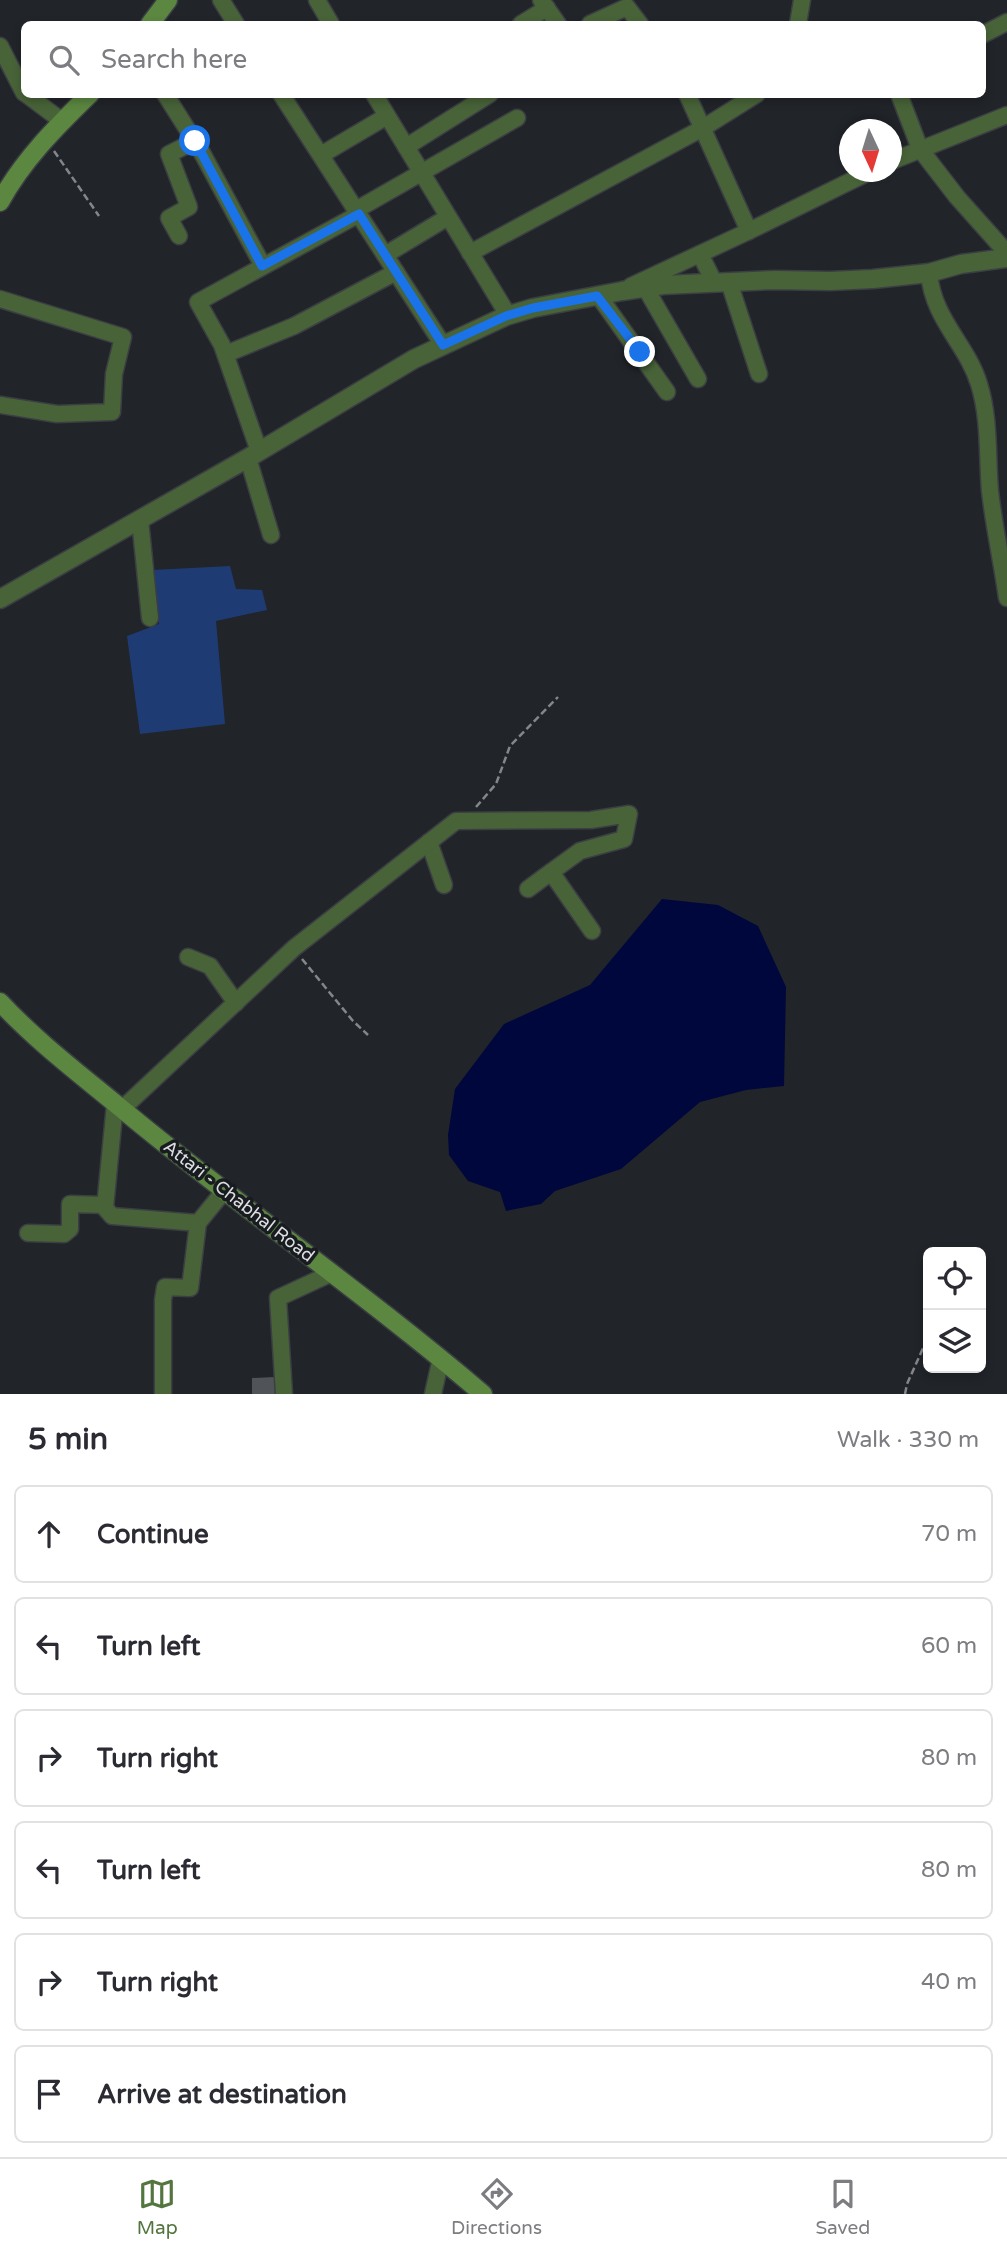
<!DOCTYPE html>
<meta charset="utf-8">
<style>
:root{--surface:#fff;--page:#f2f2f3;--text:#2b2b33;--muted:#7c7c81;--line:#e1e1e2;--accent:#53753f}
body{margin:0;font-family:"Varela Round",sans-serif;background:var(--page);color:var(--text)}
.controls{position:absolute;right:21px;bottom:21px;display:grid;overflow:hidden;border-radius:10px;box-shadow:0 4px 10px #0003}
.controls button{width:63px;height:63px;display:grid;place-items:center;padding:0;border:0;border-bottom:2px solid var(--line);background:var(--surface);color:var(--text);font:35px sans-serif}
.compass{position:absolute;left:839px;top:119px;width:63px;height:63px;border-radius:50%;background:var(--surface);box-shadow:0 4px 10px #0003;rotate:176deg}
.stop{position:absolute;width:21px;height:21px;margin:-16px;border:5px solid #1a73e8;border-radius:50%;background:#fff}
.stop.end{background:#1a73e8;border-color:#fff;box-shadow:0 2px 7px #0008}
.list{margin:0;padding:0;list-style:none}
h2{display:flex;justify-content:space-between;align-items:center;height:91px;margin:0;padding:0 28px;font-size:30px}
h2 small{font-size:23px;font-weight:400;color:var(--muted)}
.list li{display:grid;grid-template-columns:46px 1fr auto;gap:21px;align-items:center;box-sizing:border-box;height:98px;margin:0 14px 14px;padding:0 14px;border:2px solid var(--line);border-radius:10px}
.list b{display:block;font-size:26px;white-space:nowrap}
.list em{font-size:23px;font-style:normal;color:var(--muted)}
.icon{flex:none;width:38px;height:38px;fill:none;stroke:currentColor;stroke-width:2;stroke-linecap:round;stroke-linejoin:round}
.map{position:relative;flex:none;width:1007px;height:1394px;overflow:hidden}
.search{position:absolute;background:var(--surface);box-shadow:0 4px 10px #0003;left:21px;right:21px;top:21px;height:77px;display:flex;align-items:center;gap:18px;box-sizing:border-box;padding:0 24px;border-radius:10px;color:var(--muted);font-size:26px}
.sheet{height:763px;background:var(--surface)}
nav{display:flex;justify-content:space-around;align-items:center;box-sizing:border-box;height:98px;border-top:2px solid var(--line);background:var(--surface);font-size:19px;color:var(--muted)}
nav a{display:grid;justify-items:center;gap:4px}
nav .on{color:var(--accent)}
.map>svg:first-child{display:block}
.green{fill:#1f3b74}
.water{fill:#00073d}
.building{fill:#505358}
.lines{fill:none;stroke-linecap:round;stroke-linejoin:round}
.minor-casing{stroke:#3b3e43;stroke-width:19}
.tertiary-casing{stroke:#3b3e43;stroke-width:21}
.secondary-casing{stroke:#3b3e43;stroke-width:21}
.path{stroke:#83868a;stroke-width:2.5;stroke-dasharray:7 3.5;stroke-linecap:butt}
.minor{stroke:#486338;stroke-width:16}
.tertiary{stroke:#486338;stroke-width:18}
.secondary{stroke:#5b8740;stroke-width:18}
.route{stroke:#1a73e8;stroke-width:9}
.labels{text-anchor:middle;stroke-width:7;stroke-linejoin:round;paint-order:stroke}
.street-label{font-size:18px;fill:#dcdee1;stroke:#181b1f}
</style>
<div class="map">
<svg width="1007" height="1394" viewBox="0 0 1007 1394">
<rect width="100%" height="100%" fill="#212429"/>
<path class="green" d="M230,566L236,589L262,590L267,610L216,621L225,724L140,734L127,636L159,624L152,570Z"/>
<path class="water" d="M662,899L718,905L758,926L786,987L784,1086L746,1090L700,1102L621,1169L555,1191L541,1204L506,1211L500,1192L468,1181L449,1155L448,1135L455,1089L504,1024L590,985Z"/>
<path class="building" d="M275,1377V1394H252V1378Z"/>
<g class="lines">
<defs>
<g id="minor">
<path d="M221,0L236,24"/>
<path d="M317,0L331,24"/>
<path d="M541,0L558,24"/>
<path d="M521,24L547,8"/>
<path d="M590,24L627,7L640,24"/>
<path d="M798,24L802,0"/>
<path d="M982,35L1007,22"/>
<path d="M0,46L24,93"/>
<path d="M26,94L62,121"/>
<path d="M165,94L201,151L263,266"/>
<path d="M281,94L443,345"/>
<path d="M374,94L508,315"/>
<path d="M687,94L749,231"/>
<path d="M899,94L920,149L957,197L1007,253"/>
<path d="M406,147L490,94"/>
<path d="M321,155L387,116"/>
<path d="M892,161L1007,115"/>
<path d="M356,210L517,118"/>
<path d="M179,236L169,218L189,207L169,154L195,141"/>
<path d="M470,253L703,128L757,94"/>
<path d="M700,254L714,282"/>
<path d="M385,255L448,217"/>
<path d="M929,273C933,320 967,344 979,384C990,419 987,456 990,491C994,527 1002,562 1007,598"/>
<path d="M729,282L759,374"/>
<path d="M631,286L749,231L869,172"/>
<path d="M645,287L698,379"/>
<path d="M598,295L667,392"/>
<path d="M0,299L123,337L114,374L112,412L57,414L0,405"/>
<path d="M226,354L294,326L396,272"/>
<path d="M259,451L222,345L198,302L359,214"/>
<path d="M248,458L271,535"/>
<path d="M140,520L150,618"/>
<path d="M429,842L444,885"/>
<path d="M528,889L551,872"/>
<path d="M188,957L210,966L236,1003"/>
<path d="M115,1104L105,1208L112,1216L198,1223L224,1191"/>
<path d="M122,1109L294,948L456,821L591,820L629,814L624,839L580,851L551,872L592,931"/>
<path d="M28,1233L64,1234L70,1229V1204L105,1205"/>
<path d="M163,1394V1300L165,1287L190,1288L198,1223"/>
<path d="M284,1394L278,1298L332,1273"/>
<path d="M433,1394L441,1358"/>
</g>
<path id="tertiary" d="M0,599L248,458L414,359L506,316L533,308L622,291L663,285L775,280L830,281L873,279L929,273L961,264L1007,258"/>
<g id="secondary">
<path d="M150,24L168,0"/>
<path d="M0,202C23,160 56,127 90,94"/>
<path d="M0,1002C38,1043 85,1078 128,1114C244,1210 368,1296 483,1394"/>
</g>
</defs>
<use href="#minor" class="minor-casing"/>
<use href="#tertiary" class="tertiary-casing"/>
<use href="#secondary" class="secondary-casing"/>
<g class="path">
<path d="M54,151L99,216"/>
<path d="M476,807L496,784L510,746L558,697"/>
<path d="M302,959L353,1021L368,1035"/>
<path d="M926,1285L928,1306"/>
<path d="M905,1394L907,1384L928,1337"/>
</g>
<use href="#minor" class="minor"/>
<use href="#tertiary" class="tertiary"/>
<use href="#secondary" class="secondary"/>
</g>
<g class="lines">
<path class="route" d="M195,141L262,266L359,214L443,345L506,316L533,308L597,296L640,352"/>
</g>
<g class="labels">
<g class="street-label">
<text transform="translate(239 1201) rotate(38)" y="6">Attari - Chabhal Road</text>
</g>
</g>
</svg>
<div class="controls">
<button><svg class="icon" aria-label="locate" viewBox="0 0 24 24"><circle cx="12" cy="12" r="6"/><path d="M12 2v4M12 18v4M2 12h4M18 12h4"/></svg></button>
<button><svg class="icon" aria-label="layers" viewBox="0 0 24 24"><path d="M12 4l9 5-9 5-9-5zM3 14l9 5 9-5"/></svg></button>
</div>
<svg class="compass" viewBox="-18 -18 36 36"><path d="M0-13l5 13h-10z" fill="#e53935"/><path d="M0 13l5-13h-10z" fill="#7c7c81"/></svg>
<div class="stop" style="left:195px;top:141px"></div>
<div class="stop end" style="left:640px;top:352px"></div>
<div class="search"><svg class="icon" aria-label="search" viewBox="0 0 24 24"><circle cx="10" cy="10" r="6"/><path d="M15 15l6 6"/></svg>Search here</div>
</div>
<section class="sheet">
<h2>5 min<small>Walk · 330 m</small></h2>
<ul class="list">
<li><svg class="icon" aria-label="ahead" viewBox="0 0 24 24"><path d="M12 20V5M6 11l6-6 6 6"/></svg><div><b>Continue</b></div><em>70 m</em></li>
<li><svg class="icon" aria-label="left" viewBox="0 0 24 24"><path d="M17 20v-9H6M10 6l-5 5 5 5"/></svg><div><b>Turn left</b></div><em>60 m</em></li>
<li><svg class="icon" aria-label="right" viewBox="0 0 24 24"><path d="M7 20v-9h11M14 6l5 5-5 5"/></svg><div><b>Turn right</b></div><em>80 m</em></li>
<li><svg class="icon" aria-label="left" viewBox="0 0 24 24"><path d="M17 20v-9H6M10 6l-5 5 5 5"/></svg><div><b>Turn left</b></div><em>80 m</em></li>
<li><svg class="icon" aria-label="right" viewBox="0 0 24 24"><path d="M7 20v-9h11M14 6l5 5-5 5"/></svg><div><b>Turn right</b></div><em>40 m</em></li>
<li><svg class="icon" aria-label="arrive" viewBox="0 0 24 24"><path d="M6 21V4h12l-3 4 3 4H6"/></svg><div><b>Arrive at destination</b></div></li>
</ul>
</section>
<nav>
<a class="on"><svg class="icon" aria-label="map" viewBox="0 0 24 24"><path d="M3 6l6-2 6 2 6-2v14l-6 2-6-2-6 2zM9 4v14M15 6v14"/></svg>Map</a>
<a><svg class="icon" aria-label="directions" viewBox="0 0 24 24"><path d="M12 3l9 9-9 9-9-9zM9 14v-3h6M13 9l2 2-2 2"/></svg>Directions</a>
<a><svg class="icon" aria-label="saved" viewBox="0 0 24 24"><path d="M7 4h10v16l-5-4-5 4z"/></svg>Saved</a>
</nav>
